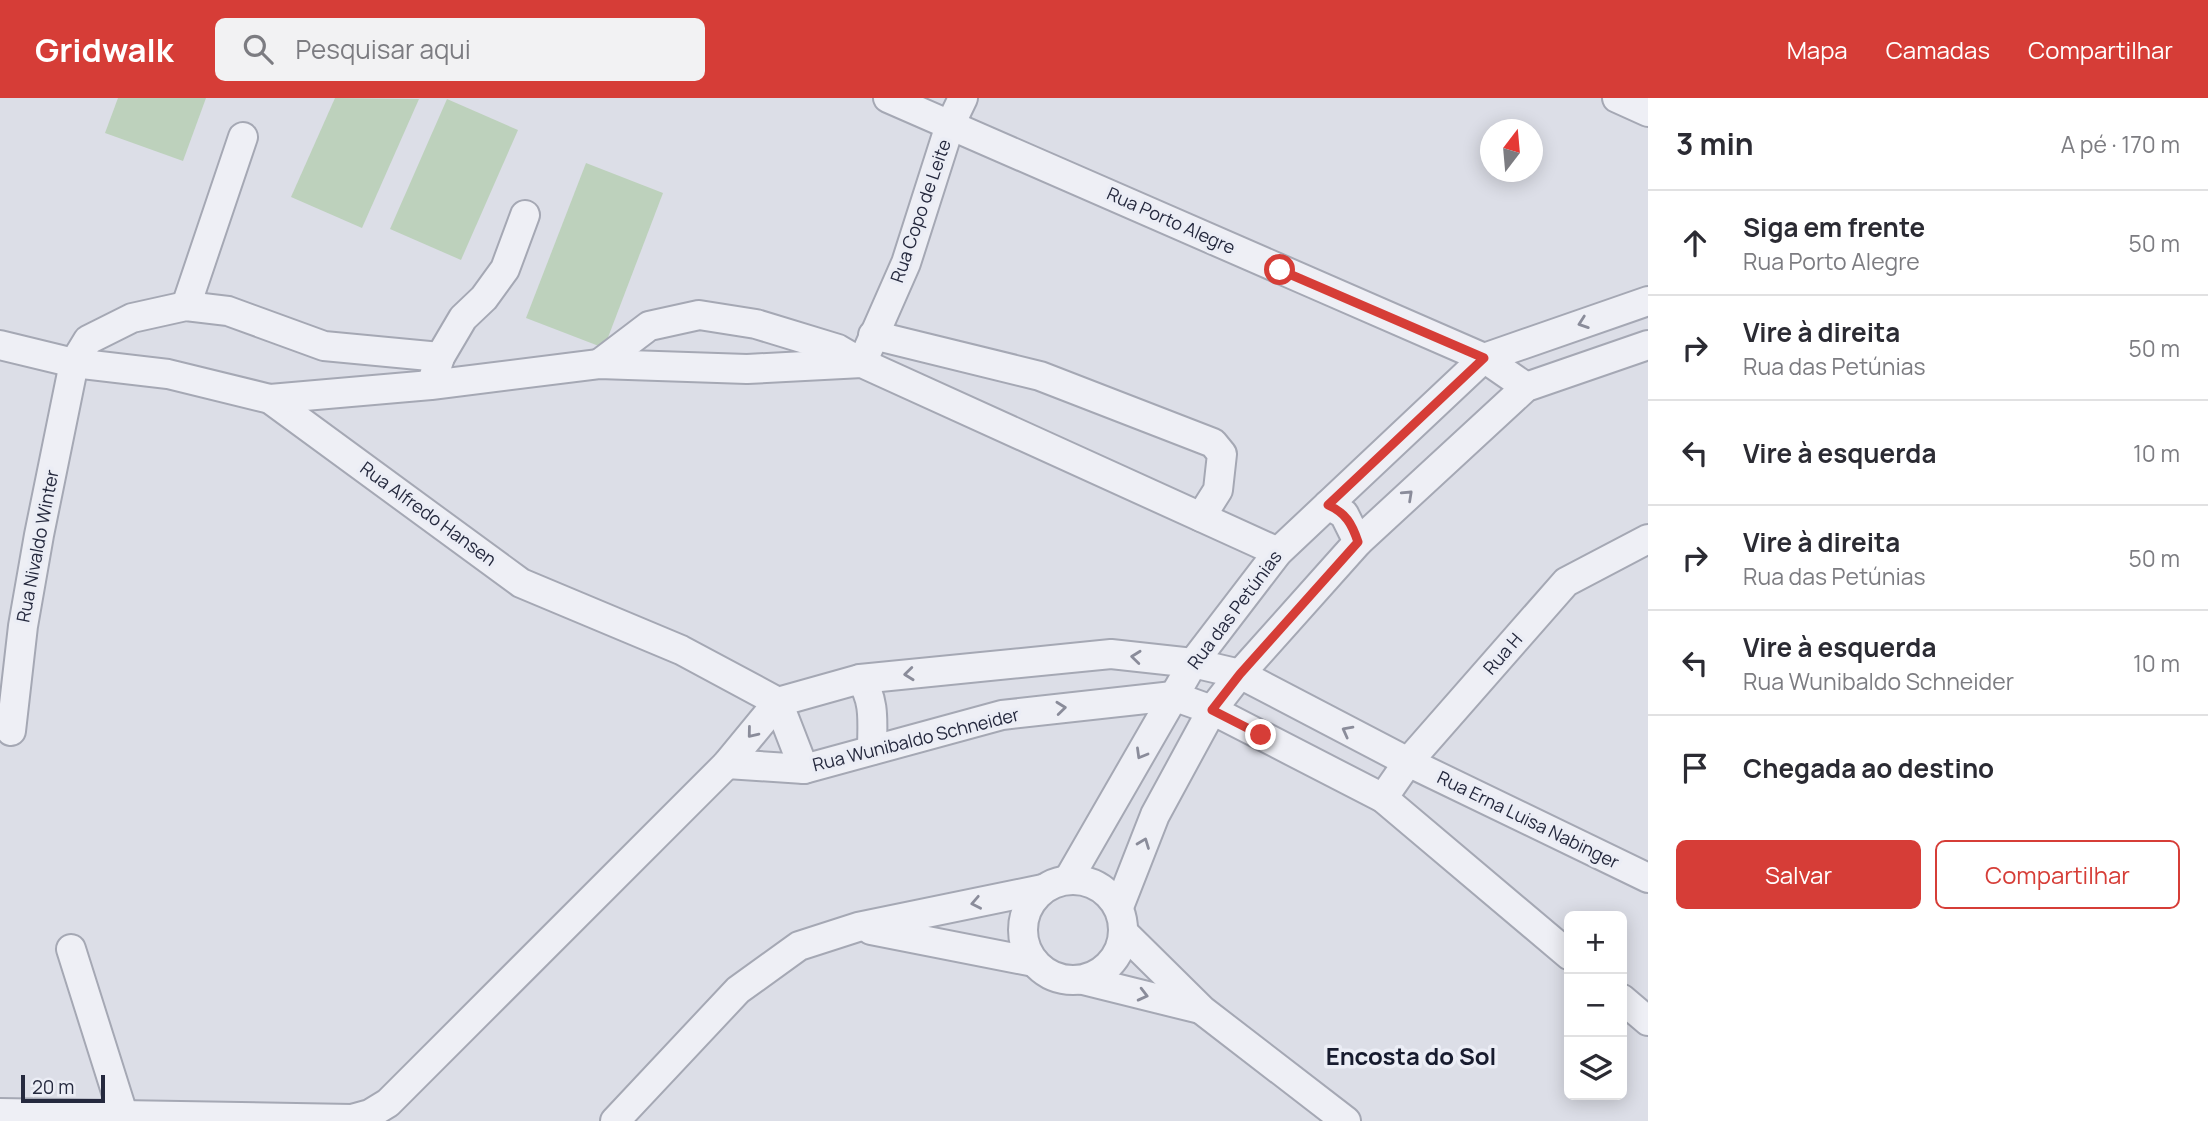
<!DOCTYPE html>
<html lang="pt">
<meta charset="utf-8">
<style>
:root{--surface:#fff;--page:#f2f2f3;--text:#2b2b33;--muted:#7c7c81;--line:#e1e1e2;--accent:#d63d37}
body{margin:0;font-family:Manrope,sans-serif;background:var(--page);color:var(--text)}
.controls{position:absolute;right:21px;bottom:21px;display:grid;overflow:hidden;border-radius:10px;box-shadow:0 4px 18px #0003}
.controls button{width:63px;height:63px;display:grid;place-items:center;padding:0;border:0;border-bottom:2px solid var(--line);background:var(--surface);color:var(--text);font:35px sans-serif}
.compass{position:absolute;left:1480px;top:21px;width:63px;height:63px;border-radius:50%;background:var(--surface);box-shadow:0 4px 18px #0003;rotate:16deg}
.scale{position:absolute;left:21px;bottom:18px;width:84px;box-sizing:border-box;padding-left:7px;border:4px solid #25293e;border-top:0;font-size:19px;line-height:24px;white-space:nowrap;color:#25293e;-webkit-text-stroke:5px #ebedf5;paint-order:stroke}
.stop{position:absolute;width:21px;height:21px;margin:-16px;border:5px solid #d63d37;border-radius:50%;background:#fff}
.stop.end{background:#d63d37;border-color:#fff;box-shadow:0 2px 7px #0008}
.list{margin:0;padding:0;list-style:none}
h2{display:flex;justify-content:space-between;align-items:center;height:91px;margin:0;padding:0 28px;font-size:30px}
h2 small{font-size:23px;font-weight:400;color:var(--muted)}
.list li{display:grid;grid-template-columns:46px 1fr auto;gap:21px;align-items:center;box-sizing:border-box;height:105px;padding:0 28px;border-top:2px solid var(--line)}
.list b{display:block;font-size:26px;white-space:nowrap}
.list p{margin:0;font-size:23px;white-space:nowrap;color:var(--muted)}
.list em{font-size:23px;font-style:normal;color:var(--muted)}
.actions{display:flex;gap:14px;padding:21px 28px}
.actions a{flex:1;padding:16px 0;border:2px solid var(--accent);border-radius:10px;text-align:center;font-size:24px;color:var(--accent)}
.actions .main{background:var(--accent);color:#fff}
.icon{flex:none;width:38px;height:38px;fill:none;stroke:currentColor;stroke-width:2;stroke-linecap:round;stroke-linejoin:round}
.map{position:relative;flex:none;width:1648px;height:1023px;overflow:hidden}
header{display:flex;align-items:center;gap:42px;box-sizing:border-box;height:98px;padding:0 35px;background:var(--accent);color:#fff}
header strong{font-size:33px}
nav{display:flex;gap:38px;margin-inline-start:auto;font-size:24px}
.search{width:490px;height:63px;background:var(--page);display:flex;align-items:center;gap:18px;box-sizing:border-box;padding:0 24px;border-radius:10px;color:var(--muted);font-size:26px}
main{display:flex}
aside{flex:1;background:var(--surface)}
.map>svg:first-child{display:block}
.garden{fill:#bdd1bc}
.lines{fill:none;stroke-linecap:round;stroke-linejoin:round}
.street-casing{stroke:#a5a8b4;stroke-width:32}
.street{stroke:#eeeff5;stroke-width:28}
.oneway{stroke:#8a8c9a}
.route{stroke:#d63d37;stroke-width:9}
.labels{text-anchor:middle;stroke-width:7;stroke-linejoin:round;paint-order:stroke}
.street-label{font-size:18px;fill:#25293e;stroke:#ebedf5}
.district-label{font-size:24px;font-weight:bold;fill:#171b2e;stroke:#ebedf5}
</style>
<header>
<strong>Gridwalk</strong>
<div class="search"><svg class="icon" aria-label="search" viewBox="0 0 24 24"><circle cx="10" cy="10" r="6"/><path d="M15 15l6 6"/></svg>Pesquisar aqui</div>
<nav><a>Mapa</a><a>Camadas</a><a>Compartilhar</a></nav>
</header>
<main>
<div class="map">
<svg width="1648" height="1023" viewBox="0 0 1648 1023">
<rect width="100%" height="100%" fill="#dcdee7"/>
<g class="garden">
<path d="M118,0H206L183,63L105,35Z"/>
<path d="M335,0L419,1L362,130L291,99Z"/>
<path d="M447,1L518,32L461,162L390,131Z"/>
<path d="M586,65L663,95L604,250L526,220Z"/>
</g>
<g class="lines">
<defs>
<g id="street">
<path d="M888,0L1484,260L1526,289"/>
<path d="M1617,0L1648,14"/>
<path d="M186,208L243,39"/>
<path d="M873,237L1040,278L1213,345L1222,356L1218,392L1201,419"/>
<path d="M0,247L74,265L168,276L270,301L521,485L681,552L778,604L804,671"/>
<path d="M599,266L649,228L699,217L756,226L838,251L862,265L906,165L950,27L963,0"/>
<path d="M434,278L440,259L463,220L484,200L505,171L525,117"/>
<path d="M270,301L431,287L599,266L747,271L862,265L1278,454"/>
<path d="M1328,407L1344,416L1358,444"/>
<path d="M860,581C876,602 872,627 872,652"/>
<path d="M11,633L23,528L39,437L74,265L88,242L132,220L186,208L228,213L324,248L440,259"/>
<path d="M727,666L804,671L1002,617L1173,598L1212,612L1383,700L1569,857"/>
<path d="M1383,700L1408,664L1566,484L1648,441"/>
<circle cx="1073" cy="832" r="50"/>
<path d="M1068,782L1193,565L1278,454L1484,260L1648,203"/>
<path d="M1119,809L1155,717L1212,612L1240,576L1358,444L1526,289L1648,247"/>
<path d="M871,832L1034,864"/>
<path d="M1124,835L1202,912L1346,1023"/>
<path d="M71,851L124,1019"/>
<path d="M1083,882L1200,911"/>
<path d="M1622,901L1648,923"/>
<path d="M0,1015L352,1021L370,1016L388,1005L727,666L778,604L860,581L1111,556L1193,565L1240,576L1408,664L1648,780"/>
<path d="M615,1023L738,892L799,848L858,829L1043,791"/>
</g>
</defs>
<use href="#street" class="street-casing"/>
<use href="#street" class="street"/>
</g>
<defs><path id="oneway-chevron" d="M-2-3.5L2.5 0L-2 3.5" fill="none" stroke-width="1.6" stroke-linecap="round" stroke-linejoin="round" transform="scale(1.75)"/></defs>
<g class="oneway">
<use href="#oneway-chevron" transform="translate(1583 225) rotate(161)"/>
<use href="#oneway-chevron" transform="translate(1408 397) rotate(-43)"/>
<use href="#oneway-chevron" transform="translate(1136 559) rotate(-174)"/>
<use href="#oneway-chevron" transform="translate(909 576) rotate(174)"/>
<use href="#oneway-chevron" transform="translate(1061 610) rotate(-6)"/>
<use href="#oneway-chevron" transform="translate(1347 633) rotate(-152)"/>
<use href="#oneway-chevron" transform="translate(752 635) rotate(129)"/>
<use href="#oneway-chevron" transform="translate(1141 656) rotate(120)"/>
<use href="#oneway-chevron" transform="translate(1144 745) rotate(-69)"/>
<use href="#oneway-chevron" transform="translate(976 805) rotate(169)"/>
<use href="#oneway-chevron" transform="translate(1143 897) rotate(14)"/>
</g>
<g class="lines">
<path class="route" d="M1261,637L1212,612L1240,576L1358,444C1352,426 1346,415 1328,407L1484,260L1280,172"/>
</g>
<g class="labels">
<g class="street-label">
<text transform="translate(921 113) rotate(-71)" y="6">Rua Copo de Leite</text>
<text transform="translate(1171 123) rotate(24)" y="6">Rua Porto Alegre</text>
<text transform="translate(428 416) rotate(36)" y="6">Rua Alfredo Hansen</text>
<text transform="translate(38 448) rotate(-79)" y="6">Rua Nivaldo Winter</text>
<text transform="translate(1235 512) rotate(-53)" y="6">Rua das Petúnias</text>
<text transform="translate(1503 556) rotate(-49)" y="6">Rua H</text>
<text transform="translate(916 642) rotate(-14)" y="6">Rua Wunibaldo Schneider</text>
<text transform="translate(1528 722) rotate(26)" y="6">Rua Erna Luisa Nabinger</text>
</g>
<g class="district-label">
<text x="1411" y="967">Encosta do Sol</text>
</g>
</g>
</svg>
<div class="controls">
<button>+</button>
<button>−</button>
<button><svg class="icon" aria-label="layers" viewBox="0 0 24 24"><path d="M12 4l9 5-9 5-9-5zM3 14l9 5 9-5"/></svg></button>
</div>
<svg class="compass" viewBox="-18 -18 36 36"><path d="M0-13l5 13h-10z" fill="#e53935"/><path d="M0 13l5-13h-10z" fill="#7c7c81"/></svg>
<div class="scale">20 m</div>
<div class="stop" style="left:1280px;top:172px"></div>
<div class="stop end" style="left:1261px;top:637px"></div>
</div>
<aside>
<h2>3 min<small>A pé · 170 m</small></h2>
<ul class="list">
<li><svg class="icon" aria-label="ahead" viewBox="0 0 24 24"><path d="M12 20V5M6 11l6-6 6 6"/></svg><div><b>Siga em frente</b><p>Rua Porto Alegre</p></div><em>50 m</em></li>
<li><svg class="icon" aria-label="right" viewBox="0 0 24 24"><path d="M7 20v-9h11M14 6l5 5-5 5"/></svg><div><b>Vire à direita</b><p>Rua das Petúnias</p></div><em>50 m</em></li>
<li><svg class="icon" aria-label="left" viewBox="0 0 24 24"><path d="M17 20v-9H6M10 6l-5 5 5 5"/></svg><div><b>Vire à esquerda</b></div><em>10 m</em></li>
<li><svg class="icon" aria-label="right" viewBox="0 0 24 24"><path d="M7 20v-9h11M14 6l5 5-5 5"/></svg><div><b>Vire à direita</b><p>Rua das Petúnias</p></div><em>50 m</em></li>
<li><svg class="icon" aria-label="left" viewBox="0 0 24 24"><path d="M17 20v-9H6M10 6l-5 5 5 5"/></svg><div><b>Vire à esquerda</b><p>Rua Wunibaldo Schneider</p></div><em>10 m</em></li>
<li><svg class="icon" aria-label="arrive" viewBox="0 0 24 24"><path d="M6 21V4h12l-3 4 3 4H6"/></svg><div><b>Chegada ao destino</b></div></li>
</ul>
<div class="actions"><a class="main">Salvar</a><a>Compartilhar</a></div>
</aside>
</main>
